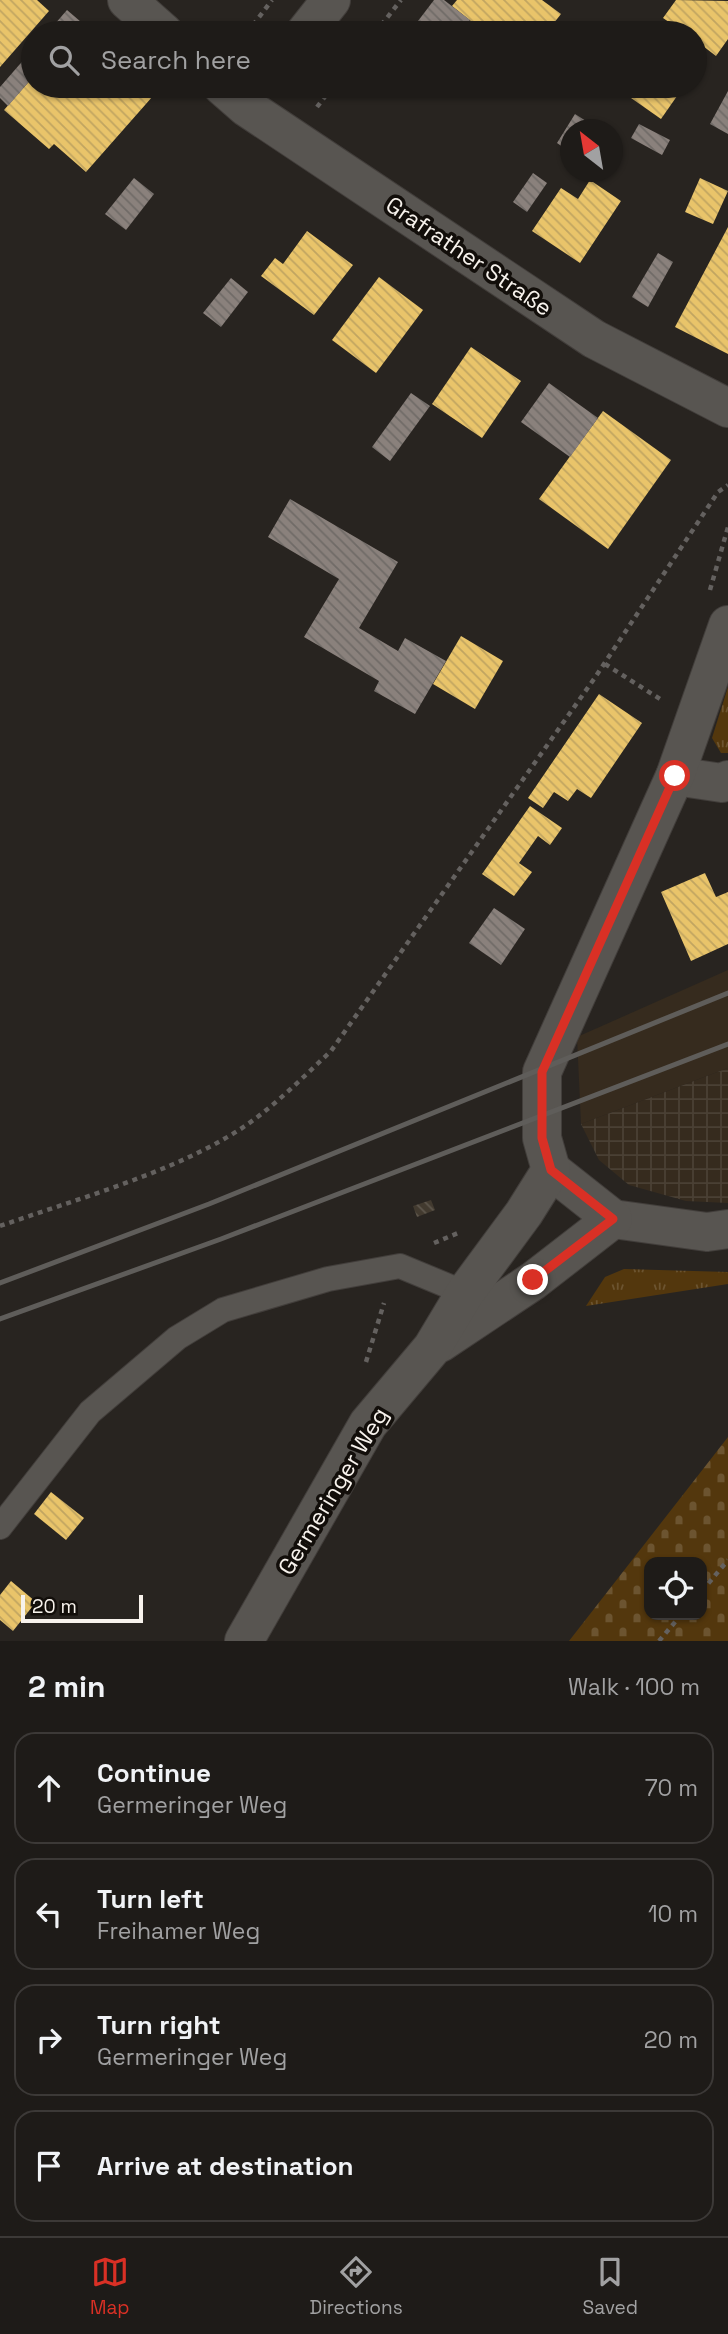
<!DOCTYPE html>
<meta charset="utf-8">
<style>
:root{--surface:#1e1b18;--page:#262421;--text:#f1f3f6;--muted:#a1a1a2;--line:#3c3937;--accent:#d93025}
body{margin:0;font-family:"Space Grotesk",sans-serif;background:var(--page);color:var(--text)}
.controls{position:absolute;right:21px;bottom:21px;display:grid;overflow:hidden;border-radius:14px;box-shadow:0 2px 5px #0004}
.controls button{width:63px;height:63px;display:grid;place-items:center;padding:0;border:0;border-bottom:2px solid var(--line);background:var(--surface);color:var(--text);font:35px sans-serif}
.compass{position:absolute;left:560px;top:119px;width:63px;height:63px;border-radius:50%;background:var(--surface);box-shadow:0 2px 5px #0004;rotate:329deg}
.scale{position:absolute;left:21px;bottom:18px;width:122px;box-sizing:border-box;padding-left:7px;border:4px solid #f7f2ec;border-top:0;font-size:19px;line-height:24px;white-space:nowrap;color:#f7f2ec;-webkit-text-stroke:5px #120e0a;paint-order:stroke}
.stop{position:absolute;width:21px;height:21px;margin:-16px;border:5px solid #d93025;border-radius:50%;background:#fff}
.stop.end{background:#d93025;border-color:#fff;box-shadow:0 2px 7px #0008}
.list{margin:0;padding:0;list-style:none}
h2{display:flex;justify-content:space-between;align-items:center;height:91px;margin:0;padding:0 28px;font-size:30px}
h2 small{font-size:23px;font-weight:400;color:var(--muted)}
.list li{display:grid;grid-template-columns:46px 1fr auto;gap:21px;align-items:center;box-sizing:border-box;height:112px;margin:0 14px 14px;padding:0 14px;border:2px solid var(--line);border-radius:21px}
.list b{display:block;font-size:26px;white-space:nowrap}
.list p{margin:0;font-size:23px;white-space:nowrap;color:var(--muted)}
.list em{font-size:23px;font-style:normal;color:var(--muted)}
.icon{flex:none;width:38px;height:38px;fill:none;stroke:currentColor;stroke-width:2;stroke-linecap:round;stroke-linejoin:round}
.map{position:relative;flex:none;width:728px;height:1641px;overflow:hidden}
.search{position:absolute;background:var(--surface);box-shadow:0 2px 5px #0004;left:21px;right:21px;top:21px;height:77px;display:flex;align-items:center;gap:18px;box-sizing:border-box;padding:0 24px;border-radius:38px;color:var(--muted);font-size:26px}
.sheet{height:595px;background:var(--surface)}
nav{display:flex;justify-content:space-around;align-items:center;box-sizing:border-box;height:98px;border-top:2px solid var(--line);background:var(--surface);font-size:19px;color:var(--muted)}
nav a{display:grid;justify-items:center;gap:4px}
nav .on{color:var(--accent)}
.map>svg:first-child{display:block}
.built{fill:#362b1e}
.industrial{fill:url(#industrial-grid)}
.grass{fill:url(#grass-tufts)}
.cemetery{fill:url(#cemetery-stones);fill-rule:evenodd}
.homes{fill:url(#homes-back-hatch)}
.industry{fill:url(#industry-back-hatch)}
.building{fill:url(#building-back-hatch)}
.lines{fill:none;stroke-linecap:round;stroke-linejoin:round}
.service-casing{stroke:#423e3b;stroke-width:26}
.minor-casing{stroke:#423e3b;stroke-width:40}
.tertiary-casing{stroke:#423e3b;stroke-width:40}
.path{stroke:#64615f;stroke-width:4.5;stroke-dasharray:5 5;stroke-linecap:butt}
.service{stroke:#585551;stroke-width:24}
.minor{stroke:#585551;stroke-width:38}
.tertiary{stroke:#585551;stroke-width:38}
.rail{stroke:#5f5d5a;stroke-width:5}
.route{stroke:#d93025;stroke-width:9}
.labels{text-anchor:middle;stroke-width:7;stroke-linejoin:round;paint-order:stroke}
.street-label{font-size:23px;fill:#f7f2ec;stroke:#120e0a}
</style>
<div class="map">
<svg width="728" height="1641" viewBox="0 0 728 1641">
<defs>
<pattern id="industrial-grid" width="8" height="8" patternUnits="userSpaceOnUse" patternTransform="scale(1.75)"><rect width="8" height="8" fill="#362b1e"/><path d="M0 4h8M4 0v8" fill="none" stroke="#4a4034"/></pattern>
<pattern id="grass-tufts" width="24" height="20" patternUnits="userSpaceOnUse" patternTransform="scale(1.75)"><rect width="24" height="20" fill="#53370d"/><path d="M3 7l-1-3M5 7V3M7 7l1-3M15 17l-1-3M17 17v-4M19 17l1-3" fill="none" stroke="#6c5430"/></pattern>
<pattern id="cemetery-stones" width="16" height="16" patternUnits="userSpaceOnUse" patternTransform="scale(1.75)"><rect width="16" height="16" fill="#53370d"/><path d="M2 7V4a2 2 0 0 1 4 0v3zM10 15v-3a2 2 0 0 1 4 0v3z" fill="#6c5430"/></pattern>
<pattern id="homes-back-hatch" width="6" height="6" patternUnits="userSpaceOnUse" patternTransform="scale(1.75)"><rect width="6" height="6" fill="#e9c46a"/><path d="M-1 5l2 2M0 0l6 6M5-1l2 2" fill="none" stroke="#c1a561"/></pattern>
<pattern id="industry-back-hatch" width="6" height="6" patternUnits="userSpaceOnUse" patternTransform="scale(1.75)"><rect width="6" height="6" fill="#8a817c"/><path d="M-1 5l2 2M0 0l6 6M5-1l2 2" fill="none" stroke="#706b67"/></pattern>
<pattern id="building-back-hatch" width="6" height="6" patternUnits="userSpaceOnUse" patternTransform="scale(1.75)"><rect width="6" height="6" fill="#423a2f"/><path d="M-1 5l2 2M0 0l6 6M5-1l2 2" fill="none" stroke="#5e574d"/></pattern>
</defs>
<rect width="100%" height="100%" fill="#282420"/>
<path class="built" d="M728,970V1068L581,1124L577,1037Z"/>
<path class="industrial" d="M728,1068V1203L686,1201L629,1185L599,1160L581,1124Z"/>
<g class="grass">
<path d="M728,687V753H721L712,738Z"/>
<path d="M624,1269L728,1272V1284L586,1306L605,1277Z"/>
</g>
<path class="cemetery" d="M728,1437V1641H569ZM649,1562H702V1615H649Z"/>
<g class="homes">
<path d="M0,0H37L49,11L0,67Z"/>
<path d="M457,0H542L561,14L546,33H486L452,6Z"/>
<path d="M676,0L728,1V39L716,56L695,40V33H685L663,18Z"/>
<path d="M33,77V86H141L153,96L86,172L54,144L49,149L4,110Z"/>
<path d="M614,86H684L661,119Z"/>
<path d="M700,178L728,191L713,224L685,212Z"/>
<path d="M590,180L621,201L580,263L532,231L561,188L578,199Z"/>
<path d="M728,227V354L675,327Z"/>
<path d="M307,231L353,265L314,315L261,276L275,258L283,264Z"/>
<path d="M379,277L423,310L376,373L332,340Z"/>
<path d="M471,347L521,381L482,438L432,404Z"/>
<path d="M603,411L671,460L608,549L539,499Z"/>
<path d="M461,636L503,661L475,709L433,684Z"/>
<path d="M599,694L642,723L591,798L577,789L568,801L554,792L543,808L528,798Z"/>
<path d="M530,806L562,828L550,845L538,836L519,863L532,872L514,896L482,874Z"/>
<path d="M705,873L716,897L728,892V944L691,961L661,892Z"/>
<path d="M51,1492L84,1518L66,1540L34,1514Z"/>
<path d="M11,1581L36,1602L13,1631L0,1620V1595Z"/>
</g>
<g class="industry">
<path d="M434,0H444L470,20L459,33H434L418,21Z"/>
<path d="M67,10L81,22L71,33H47Z"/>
<path d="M33,49V77L8,106L0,98V87Z"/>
<path d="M728,91V134L710,124Z"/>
<path d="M575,114L600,130H570V152L557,143Z"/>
<path d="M639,124L670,140L662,155L631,138Z"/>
<path d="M533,173L547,183L527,212L513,202Z"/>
<path d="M134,178L154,194L126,230L105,214Z"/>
<path d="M658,253L673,262L648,307L632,297Z"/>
<path d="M231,278L248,292L221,327L203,313Z"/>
<path d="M549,383L598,418L570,457L521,422Z"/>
<path d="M411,393L430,406L390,461L372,447Z"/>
<path d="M290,499L398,562L359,628L398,651L405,638L446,661L415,714L374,691L379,681L304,637L339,579L268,537Z"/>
<path d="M494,908L525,929L501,965L469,943Z"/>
</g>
<path class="building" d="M431,1200L435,1210L417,1217L413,1206Z"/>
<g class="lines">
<defs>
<path id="service" d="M0,1527L90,1412L177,1338L223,1310L328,1279L400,1266L465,1293"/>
<g id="minor">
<path d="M127,0L164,33"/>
<path d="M305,33L331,0"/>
<path d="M222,86L246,107L594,339L728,408"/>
<path d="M675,776L722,783L728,780"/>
<path d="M613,1219L707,1232L728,1229"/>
</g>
<g id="tertiary">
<path d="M440,1343L533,1281L613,1219L551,1170"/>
<path d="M244,1641L368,1424L432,1348L465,1293L524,1213L551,1170L542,1138V1072L675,776L728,625"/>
</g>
</defs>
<use href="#service" class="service-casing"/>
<use href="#minor" class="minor-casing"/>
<use href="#tertiary" class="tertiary-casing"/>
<g class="path">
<path d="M247,33L272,0"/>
<path d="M375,33L401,0"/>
<path d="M317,107L333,86"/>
<path d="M710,590L728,527"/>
<path d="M605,664L660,699"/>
<path d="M0,1226C71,1201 160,1176 224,1139C264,1117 298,1082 331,1051L594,679L718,492L728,485"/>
<path d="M434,1243L458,1233"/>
<path d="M366,1362L384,1303"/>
<path d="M702,1591L728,1560"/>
<path d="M659,1641L681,1615"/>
</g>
<use href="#service" class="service"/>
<use href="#minor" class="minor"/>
<use href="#tertiary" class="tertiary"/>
<g class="rail">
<path d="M0,1283L209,1204L728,993"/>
<path d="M0,1319L221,1239L728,1044"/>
</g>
</g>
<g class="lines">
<path class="route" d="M533,1280L613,1219L551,1170L542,1138V1072L675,776"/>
</g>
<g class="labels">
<g class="street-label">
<text transform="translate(469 256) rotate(34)" y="8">Grafrather Straße</text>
<text transform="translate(333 1491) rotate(-59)" y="8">Germeringer Weg</text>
</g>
</g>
</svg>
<div class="controls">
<button><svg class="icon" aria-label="locate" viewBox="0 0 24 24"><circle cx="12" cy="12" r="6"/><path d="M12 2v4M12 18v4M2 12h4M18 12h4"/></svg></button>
</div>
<svg class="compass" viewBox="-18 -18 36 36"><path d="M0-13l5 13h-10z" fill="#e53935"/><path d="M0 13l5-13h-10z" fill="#a1a1a2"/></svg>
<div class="scale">20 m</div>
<div class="stop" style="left:675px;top:776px"></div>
<div class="stop end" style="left:533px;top:1280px"></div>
<div class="search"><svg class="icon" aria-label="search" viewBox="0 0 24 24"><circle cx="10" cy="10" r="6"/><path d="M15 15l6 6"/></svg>Search here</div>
</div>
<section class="sheet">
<h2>2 min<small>Walk · 100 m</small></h2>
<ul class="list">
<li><svg class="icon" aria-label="ahead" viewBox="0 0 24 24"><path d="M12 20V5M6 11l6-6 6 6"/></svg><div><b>Continue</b><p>Germeringer Weg</p></div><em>70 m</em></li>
<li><svg class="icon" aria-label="left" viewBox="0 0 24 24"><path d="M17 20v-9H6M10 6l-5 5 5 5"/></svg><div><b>Turn left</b><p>Freihamer Weg</p></div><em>10 m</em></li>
<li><svg class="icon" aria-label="right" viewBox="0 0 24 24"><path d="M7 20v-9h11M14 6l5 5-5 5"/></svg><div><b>Turn right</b><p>Germeringer Weg</p></div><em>20 m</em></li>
<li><svg class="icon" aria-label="arrive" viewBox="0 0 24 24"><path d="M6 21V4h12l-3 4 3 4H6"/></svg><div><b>Arrive at destination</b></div></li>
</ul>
</section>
<nav>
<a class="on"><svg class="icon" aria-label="map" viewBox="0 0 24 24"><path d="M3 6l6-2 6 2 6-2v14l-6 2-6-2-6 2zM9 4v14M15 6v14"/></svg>Map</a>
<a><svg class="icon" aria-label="directions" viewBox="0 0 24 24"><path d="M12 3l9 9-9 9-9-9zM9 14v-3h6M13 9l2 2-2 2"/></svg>Directions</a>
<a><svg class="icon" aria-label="saved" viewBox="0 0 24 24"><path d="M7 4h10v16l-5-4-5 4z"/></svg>Saved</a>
</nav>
